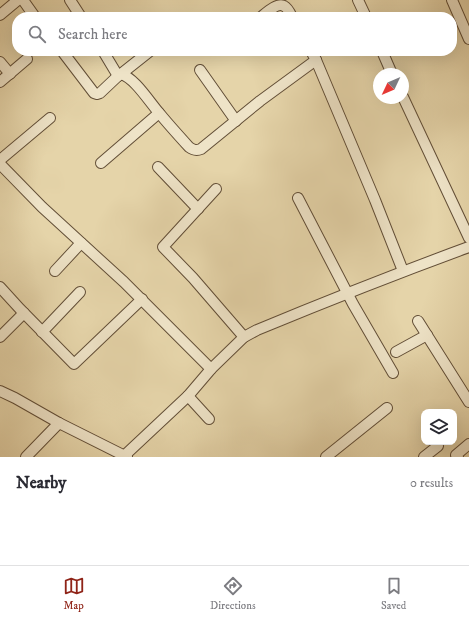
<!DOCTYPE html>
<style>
:root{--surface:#fff;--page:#f7f7f7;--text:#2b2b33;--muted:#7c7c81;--line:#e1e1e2;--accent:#8f2418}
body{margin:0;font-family:"IM FELL DW Pica",serif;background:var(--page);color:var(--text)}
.controls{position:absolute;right:12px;bottom:12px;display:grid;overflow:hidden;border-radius:8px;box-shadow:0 4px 16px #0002}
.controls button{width:36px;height:36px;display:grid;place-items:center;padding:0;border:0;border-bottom:1px solid var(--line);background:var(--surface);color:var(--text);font:20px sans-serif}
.compass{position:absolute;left:373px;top:68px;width:36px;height:36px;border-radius:50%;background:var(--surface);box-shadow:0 4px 16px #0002;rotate:226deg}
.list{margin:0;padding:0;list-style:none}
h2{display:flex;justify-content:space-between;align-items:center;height:52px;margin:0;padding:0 16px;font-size:17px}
h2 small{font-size:13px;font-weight:400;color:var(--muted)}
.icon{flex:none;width:22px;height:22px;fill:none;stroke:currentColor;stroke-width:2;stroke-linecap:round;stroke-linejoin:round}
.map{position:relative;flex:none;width:469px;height:457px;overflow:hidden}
.search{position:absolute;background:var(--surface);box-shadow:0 4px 16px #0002;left:12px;right:12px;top:12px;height:44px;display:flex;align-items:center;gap:10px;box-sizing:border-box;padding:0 14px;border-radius:16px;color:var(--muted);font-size:15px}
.sheet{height:108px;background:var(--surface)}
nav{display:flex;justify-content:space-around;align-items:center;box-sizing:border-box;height:56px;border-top:1px solid var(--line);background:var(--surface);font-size:11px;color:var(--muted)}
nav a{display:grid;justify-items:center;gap:2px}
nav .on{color:var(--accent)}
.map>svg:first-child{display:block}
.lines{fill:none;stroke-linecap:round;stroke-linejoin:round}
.minor-casing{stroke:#624e37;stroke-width:12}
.minor{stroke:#eee3c7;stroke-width:10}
</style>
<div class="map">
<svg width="469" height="457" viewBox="0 0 469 457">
<rect width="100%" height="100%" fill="#e5d4a9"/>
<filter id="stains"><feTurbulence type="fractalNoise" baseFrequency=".005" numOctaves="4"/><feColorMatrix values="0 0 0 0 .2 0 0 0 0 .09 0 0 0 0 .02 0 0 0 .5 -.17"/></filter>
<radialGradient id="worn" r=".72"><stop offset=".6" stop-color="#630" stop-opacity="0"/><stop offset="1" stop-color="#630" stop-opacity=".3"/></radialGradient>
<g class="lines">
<defs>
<g id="minor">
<path d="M23,0L35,17"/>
<path d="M70,0L81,17"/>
<path d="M358,0L366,17"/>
<path d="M452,0L469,39"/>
<path d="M0,15L18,0"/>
<path d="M261,17C266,13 278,2 284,6C288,8 290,13 292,17"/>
<path d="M62,51L94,93L97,94L100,93L118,76L121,74C135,78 150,103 160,114C169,125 179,136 189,147C193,150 196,151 201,149L260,101L316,60"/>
<path d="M103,51L118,76"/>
<path d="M311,51L316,60L375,200L403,271"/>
<path d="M382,51L392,74"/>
<path d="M0,62L10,74"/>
<path d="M200,70L236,121"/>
<path d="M121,74L150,51"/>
<path d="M0,82L27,59"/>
<path d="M403,97L469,238"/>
<path d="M0,160L50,118"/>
<path d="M101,163L159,113"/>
<path d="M0,164L42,207L124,282L211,369"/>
<path d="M158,167L198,209"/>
<path d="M216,189L163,247L193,278L244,337"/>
<path d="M298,198L353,304L393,373"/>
<path d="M55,271L81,243"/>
<path d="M0,287L20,309L74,364L142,299"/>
<path d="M418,321L469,402"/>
<path d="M42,332L80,292"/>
<path d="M0,337L24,313"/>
<path d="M396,352L427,335"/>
<path d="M0,391L15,398L59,423L127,457"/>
<path d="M188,396L209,419"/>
<path d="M26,457L59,423"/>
<path d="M123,457L188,396L211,369L244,337L257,330C327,301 398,273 469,247"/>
<path d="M326,457L387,408"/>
<path d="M424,457L438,446"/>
<path d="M458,457L456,455L469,444"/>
</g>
</defs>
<use href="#minor" class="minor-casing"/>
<use href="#minor" class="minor"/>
</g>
<rect width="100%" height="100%" filter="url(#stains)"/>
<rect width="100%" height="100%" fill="url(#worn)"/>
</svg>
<div class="controls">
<button><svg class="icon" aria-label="layers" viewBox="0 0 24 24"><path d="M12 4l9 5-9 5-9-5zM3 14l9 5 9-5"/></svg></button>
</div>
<svg class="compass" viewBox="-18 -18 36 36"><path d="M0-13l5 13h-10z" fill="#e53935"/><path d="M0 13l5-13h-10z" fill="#7c7c81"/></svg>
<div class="search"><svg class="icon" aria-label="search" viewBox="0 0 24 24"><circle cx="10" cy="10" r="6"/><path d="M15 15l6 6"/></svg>Search here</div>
</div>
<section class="sheet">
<h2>Nearby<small>0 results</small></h2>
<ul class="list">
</ul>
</section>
<nav>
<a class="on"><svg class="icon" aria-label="map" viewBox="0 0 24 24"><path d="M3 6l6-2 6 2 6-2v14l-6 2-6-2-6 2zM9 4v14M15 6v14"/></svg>Map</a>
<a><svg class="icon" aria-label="directions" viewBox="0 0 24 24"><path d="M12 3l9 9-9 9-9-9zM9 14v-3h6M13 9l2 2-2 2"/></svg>Directions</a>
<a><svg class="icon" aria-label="saved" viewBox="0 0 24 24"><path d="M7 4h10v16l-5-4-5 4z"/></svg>Saved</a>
</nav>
